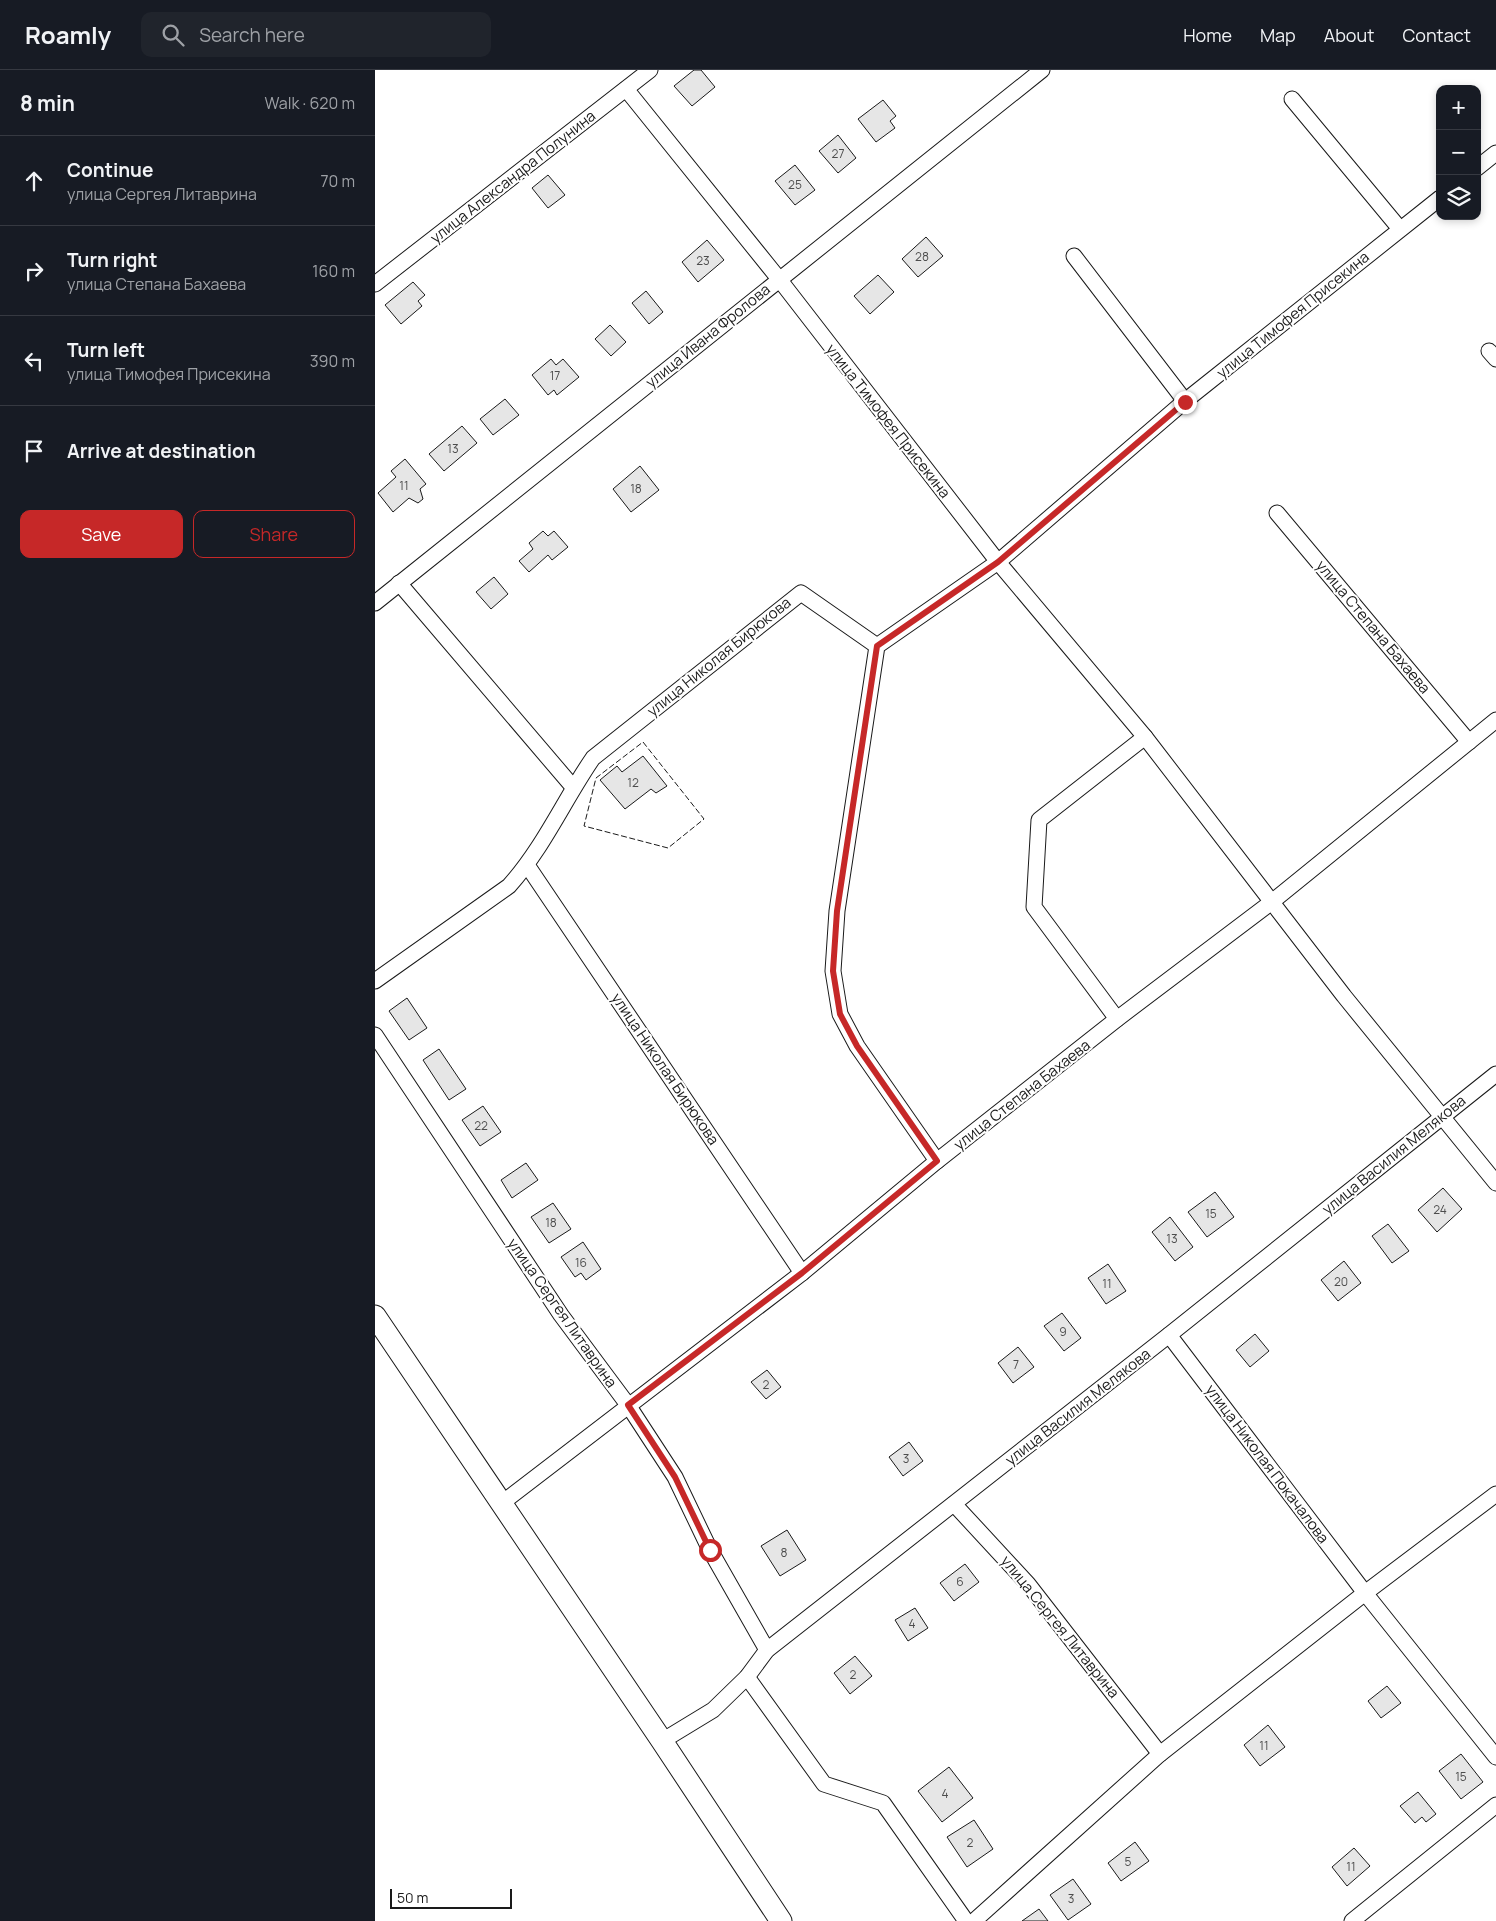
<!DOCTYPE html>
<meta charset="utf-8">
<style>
:root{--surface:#171b24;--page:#20242c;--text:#f1f3f6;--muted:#9ea1a6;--line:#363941;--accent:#c62828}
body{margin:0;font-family:Manrope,sans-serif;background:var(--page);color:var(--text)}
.controls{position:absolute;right:15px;top:15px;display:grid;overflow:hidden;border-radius:10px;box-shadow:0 2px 8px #0003}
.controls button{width:45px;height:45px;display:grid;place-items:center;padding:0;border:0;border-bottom:1px solid var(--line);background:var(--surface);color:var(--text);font:25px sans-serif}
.scale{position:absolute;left:15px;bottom:12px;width:122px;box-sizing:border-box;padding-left:5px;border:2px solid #1a1a1a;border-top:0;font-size:14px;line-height:18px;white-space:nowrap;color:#1a1a1a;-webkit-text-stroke:4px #fff;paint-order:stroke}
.stop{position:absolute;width:15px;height:15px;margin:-11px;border:4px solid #c62828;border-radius:50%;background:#fff}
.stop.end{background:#c62828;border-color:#fff;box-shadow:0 1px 5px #0008}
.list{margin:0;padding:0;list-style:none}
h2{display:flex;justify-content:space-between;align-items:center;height:65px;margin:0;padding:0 20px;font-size:21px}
h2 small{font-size:16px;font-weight:400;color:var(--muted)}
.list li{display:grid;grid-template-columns:32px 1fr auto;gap:15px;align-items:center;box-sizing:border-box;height:90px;padding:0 20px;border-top:1px solid var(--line)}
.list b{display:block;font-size:19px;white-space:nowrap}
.list p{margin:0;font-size:16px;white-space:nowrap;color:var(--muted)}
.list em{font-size:16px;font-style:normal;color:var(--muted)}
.actions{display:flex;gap:10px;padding:15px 20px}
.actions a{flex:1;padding:11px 0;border:1px solid var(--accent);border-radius:10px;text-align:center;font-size:18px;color:var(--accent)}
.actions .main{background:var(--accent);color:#fff}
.icon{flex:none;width:28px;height:28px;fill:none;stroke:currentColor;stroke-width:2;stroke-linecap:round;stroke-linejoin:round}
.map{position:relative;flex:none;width:1121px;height:1851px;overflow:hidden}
header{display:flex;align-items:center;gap:30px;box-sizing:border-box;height:70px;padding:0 25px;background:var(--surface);border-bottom:1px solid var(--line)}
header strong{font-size:24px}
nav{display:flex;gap:28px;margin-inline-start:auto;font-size:18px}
.search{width:350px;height:45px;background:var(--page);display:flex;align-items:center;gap:12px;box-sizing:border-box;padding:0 18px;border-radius:10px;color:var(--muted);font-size:19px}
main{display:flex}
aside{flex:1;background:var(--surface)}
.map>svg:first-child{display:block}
.building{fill:#e6e6e6;stroke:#1a1a1a}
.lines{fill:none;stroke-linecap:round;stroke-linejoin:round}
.minor-casing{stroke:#1a1a1a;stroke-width:17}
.secondary-casing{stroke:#1a1a1a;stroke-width:23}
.minor{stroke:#fff;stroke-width:15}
.secondary{stroke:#fff;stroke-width:21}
.fence{stroke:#1a1a1a;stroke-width:1;stroke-dasharray:6 2.5;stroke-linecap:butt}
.route{stroke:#c62828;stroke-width:6}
.labels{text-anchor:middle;stroke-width:4;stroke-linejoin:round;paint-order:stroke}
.number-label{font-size:12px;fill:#4d4d4d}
.street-label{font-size:15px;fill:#1a1a1a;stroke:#fff}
</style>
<header>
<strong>Roamly</strong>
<div class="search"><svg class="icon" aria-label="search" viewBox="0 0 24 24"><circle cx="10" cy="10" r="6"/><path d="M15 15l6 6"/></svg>Search here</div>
<nav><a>Home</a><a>Map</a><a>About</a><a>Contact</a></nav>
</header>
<main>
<aside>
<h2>8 min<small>Walk · 620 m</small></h2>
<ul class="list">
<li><svg class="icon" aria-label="ahead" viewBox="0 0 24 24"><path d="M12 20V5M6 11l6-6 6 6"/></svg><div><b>Continue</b><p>улица Сергея Литаврина</p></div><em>70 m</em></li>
<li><svg class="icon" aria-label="right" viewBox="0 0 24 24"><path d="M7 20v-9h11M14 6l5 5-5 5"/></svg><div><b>Turn right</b><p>улица Степана Бахаева</p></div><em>160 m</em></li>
<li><svg class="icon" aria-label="left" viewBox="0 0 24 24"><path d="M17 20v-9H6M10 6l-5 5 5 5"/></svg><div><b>Turn left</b><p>улица Тимофея Присекина</p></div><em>390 m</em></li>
<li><svg class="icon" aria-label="arrive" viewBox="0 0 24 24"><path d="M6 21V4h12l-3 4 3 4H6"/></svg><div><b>Arrive at destination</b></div></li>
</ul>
<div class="actions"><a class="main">Save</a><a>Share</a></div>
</aside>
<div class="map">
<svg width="1121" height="1851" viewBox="0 0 1121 1851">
<rect width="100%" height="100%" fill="#fff"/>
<g class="building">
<path d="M319,0H326L340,17L317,36L299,16Z"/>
<path d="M508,30L521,46L515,51L520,58L501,72L483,49Z"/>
<path d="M463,65L481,88L463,103L444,81Z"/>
<path d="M420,95L440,120L420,135L400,111Z"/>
<path d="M173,105L190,125L173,138L157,118Z"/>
<path d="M551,167L568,186L543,207L527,189Z"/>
<path d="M332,170L349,190L323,212L307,192Z"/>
<path d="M503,205L519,222L495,244L479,226Z"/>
<path d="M38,212L50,225L43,231L47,236L26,254L10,235Z"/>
<path d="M271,221L288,242L274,254L257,233Z"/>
<path d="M235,255L251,272L236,286L220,269Z"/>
<path d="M176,289L181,295L188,289L204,307L182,325L179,320L173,325L157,305Z"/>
<path d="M130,329L144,345L118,365L105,349Z"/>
<path d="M87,356L102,373L69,401L54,384Z"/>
<path d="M30,389L51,414L45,419L48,429L43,433L34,428L18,442L3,423L21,407L16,401Z"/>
<path d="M265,396L284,420L256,442L238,419Z"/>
<path d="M168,461L173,466L179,461L193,477L177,490L173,485L154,502L144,491L158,479L154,473Z"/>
<path d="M119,507L133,524L116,539L101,522Z"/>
<path d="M268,686L292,716L281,723L276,719L250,739L225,710L242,696L247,702Z"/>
<path d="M32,928L52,958L34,970L14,941Z"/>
<path d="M64,979L91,1019L74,1030L48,990Z"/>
<path d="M108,1036L126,1062L105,1076L87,1050Z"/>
<path d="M151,1093L163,1110L137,1128L126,1110Z"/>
<path d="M1068,1118L1087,1139L1062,1162L1043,1140Z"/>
<path d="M840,1122L859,1147L832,1167L813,1142Z"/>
<path d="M178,1133L196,1159L174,1173L156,1147Z"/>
<path d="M795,1147L818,1177L800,1191L777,1162Z"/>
<path d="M1013,1154L1034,1181L1017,1193L997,1166Z"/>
<path d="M208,1172L226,1199L211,1210L206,1203L200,1207L186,1187Z"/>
<path d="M969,1191L986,1213L963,1231L946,1210Z"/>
<path d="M733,1194L751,1221L731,1234L713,1208Z"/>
<path d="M687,1243L706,1268L689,1281L669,1256Z"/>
<path d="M880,1264L894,1281L875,1297L861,1280Z"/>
<path d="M643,1277L659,1297L638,1313L623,1293Z"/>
<path d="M392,1300L406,1317L391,1329L376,1312Z"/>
<path d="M534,1372L548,1391L528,1406L514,1387Z"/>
<path d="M412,1460L431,1490L405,1506L386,1476Z"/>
<path d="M590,1494L604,1512L579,1531L565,1513Z"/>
<path d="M540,1538L553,1558L533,1571L520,1550Z"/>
<path d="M480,1586L497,1606L475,1624L459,1603Z"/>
<path d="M1012,1616L1026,1633L1006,1648L993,1631Z"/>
<path d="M893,1655L910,1677L885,1696L869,1675Z"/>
<path d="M1086,1684L1108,1712L1086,1729L1064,1701Z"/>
<path d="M574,1697L598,1728L567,1752L543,1721Z"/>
<path d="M1043,1722L1061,1744L1051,1752L1047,1747L1040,1753L1025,1736Z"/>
<path d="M599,1750L618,1779L592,1797L572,1767Z"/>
<path d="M760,1772L774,1791L746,1811L733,1793Z"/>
<path d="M979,1778L995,1796L972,1816L957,1797Z"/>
<path d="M698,1809L716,1834L693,1850L675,1825Z"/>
<path d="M664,1839L673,1851H647Z"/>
</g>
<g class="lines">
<defs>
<g id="minor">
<path d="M251,19L404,209L623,492L770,667L969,926L1121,1113"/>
<path d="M917,29L1025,159"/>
<path d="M1102,98L1121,83"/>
<path d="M699,186L810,331"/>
<path d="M0,214L275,0"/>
<path d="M1114,281L1121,289"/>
<path d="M902,443L1094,672"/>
<path d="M24,513L198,717"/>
<path d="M0,533L667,0"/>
<path d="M152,795L427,1203"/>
<path d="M0,911L134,816C169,777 189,730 218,688L426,523L502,576"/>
<path d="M742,949L659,837L664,750L770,667"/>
<path d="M0,965L186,1245L253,1335L300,1407L335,1480L392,1580"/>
<path d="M562,1091L482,976L465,944L458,901L462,841L502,576L623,492L810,331L1065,128"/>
<path d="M794,1265L990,1523L1121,1687"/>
<path d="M127,1433L427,1203L562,1091L742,949L898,831L1121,650"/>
<path d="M579,1434L653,1514L785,1684"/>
<path d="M372,1607L449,1714L508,1733L591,1851"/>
<path d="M287,1671L338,1640L372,1607L392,1580L794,1265L1121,1004"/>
<path d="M599,1851L785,1684L990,1523L1121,1424"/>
<path d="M977,1851L1121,1735"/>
</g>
<path id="secondary" d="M0,1246L287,1671L406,1851"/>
</defs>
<use href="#minor" class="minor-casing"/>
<use href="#secondary" class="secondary-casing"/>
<use href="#minor" class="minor"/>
<use href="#secondary" class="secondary"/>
<path class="fence" d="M268,672L329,749L293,778L209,756L221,708Z"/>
</g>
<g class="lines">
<path class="route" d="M335,1480L300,1407L253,1335L427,1203L562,1091L482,976L465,944L458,901L462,841L502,576L623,492L810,332"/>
</g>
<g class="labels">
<g class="number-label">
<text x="463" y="88">27</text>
<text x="420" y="119">25</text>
<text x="547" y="191">28</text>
<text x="328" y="195">23</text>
<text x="180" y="310">17</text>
<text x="78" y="383">13</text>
<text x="29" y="420">11</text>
<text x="261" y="423">18</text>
<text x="258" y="717">12</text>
<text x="106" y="1060">22</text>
<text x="1065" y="1144">24</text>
<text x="836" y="1148">15</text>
<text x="176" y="1157">18</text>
<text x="797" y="1173">13</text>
<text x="206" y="1197">16</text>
<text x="966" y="1216">20</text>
<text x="732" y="1218">11</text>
<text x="688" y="1266">9</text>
<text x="641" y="1299">7</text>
<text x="391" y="1319">2</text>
<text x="531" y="1393">3</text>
<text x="409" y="1487">8</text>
<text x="585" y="1516">6</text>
<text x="537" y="1558">4</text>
<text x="478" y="1609">2</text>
<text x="889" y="1680">11</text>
<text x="1086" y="1711">15</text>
<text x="570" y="1728">4</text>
<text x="595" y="1777">2</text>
<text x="753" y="1796">5</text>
<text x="976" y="1801">11</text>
<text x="696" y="1833">3</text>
</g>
<g class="street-label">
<text transform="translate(138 107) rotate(-38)" y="5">улица Александра Полунина</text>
<text transform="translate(918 245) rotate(-39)" y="5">улица Тимофея Присекина</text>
<text transform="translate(333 266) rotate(-39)" y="5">улица Ивана Фролова</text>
<text transform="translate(513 351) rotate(52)" y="5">улица Тимофея Присекина</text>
<text transform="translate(998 557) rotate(50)" y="5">улица Степана Бахаева</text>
<text transform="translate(344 587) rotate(-39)" y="5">улица Николая Бирюкова</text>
<text transform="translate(290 999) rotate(56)" y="5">улица Николая Бирюкова</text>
<text transform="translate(647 1025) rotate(-38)" y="5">улица Степана Бахаева</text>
<text transform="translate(1019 1085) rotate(-39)" y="5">улица Василия Мелякова</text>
<text transform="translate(187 1243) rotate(55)" y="5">улица Сергея Литаврина</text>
<text transform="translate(703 1337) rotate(-38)" y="5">улица Василия Мелякова</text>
<text transform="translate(892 1394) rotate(53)" y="5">улица Николая Покачалова</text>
<text transform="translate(685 1557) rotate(51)" y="5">улица Сергея Литаврина</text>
</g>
</g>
</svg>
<div class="controls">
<button>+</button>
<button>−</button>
<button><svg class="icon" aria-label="layers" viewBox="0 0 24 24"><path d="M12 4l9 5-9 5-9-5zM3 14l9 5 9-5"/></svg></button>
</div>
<div class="scale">50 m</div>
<div class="stop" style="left:335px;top:1480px"></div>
<div class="stop end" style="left:810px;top:332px"></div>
</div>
</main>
